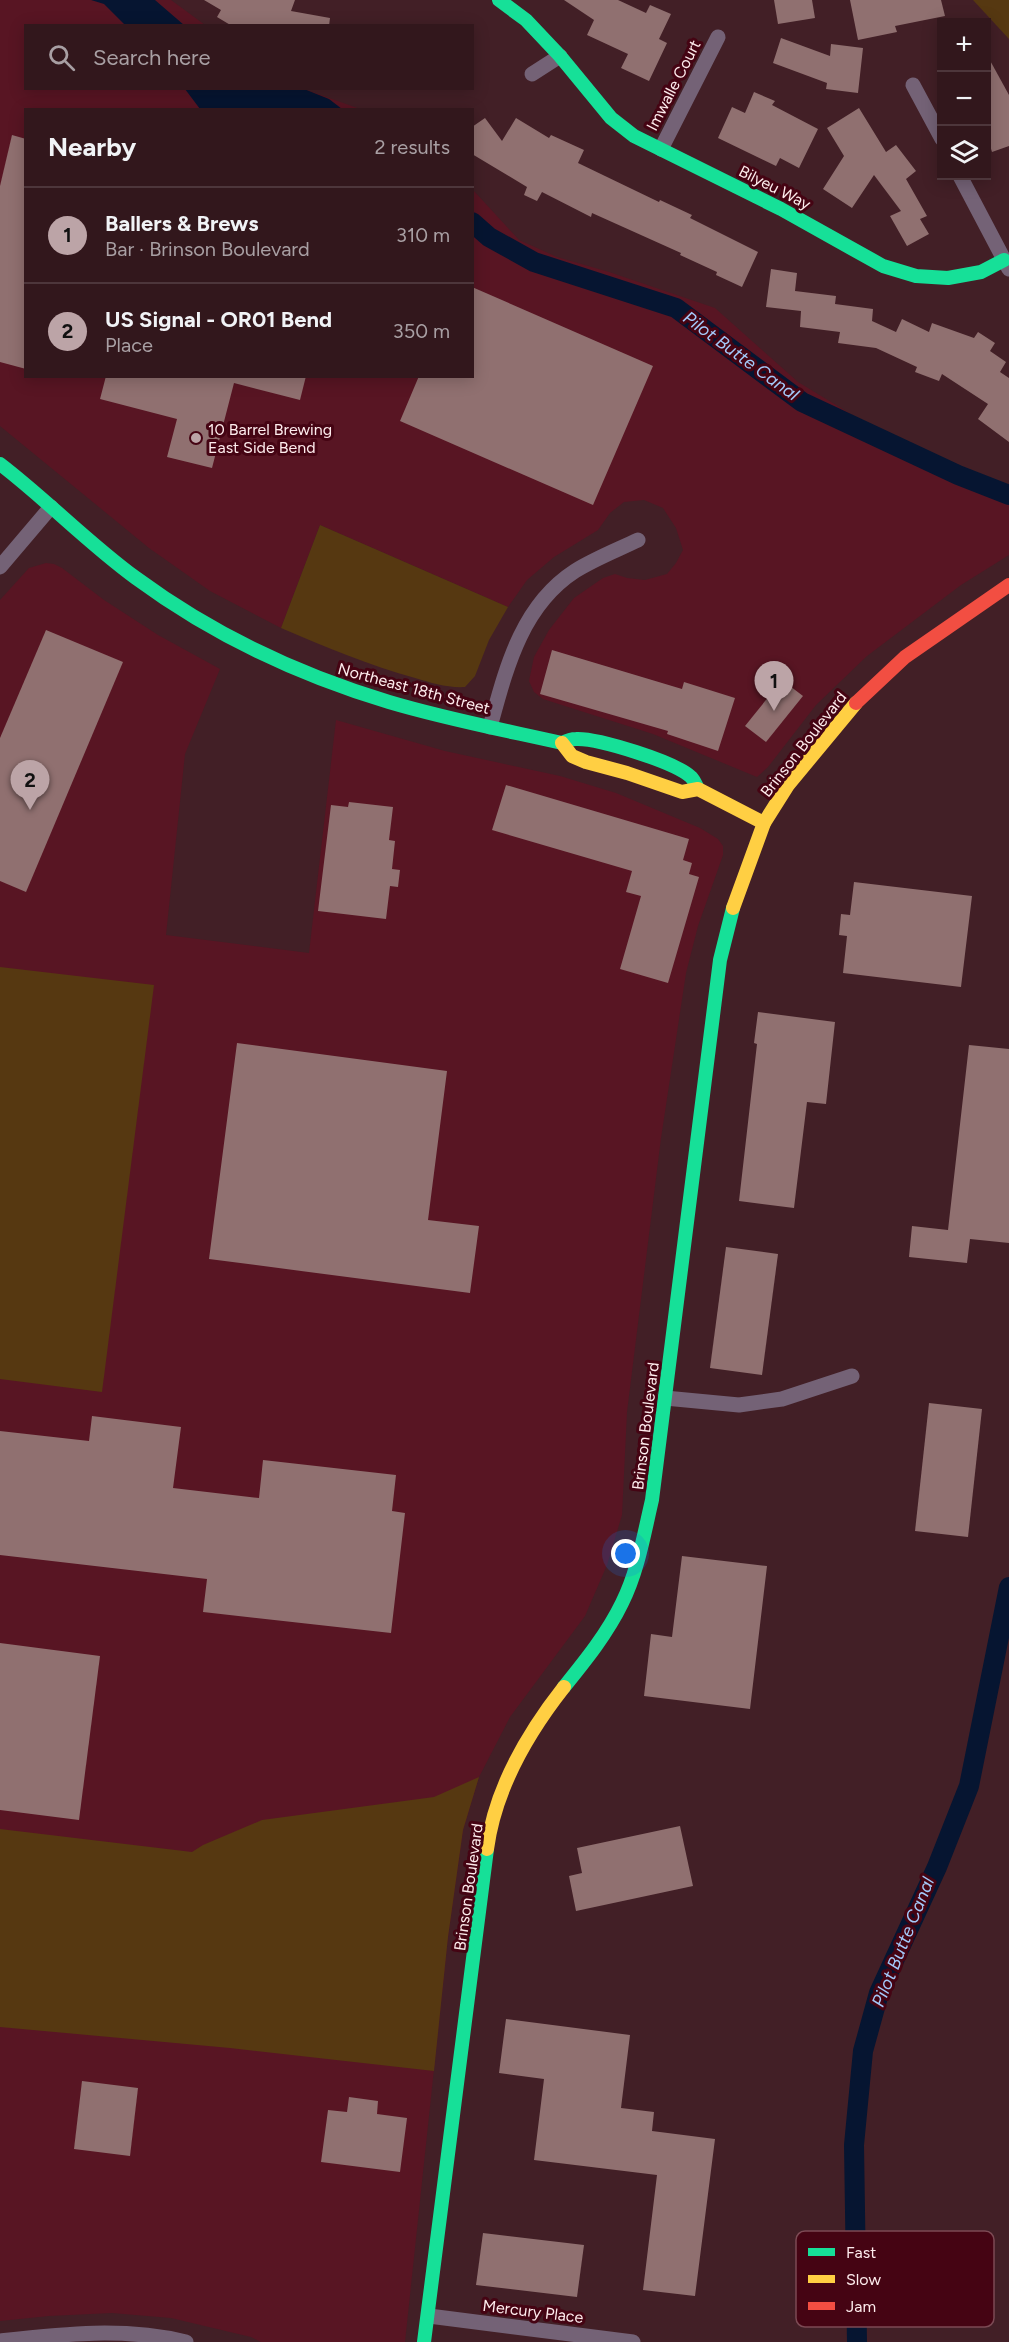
<!DOCTYPE html>
<meta charset="utf-8">
<style>
:root{--surface:#32171c;--page:#3d2429;--text:#f1f3f6;--muted:#a89fa3;--line:#4d363b;--accent:#bca4a7}
body{margin:0;font-family:Figtree,sans-serif;background:var(--page);color:var(--text)}
.controls{position:absolute;right:18px;top:18px;display:grid;overflow:hidden;border-radius:0px;box-shadow:0 3px 15px #0003}
.controls button{width:54px;height:54px;display:grid;place-items:center;padding:0;border:0;border-bottom:2px solid var(--line);background:var(--surface);color:var(--text);font:30px sans-serif}
.you{position:absolute;left:626px;top:1554px;width:21px;height:21px;margin:-15px;border:4px solid #fff;border-radius:50%;background:#1a73e8;box-shadow:0 0 0 9px #1a73e833}
.badge{display:grid;place-items:center;width:39px;height:39px;border-radius:50%;background:var(--accent);color:#111;font-size:20px;font-weight:700}
.pin{position:absolute;translate:-50% -50px;filter:drop-shadow(0 2px 3px #0008)}
.pin::after{content:'';position:absolute;top:32px;width:21px;height:18px;background:inherit;clip-path:polygon(0 0,100% 0,50% 100%)}
.list{margin:0;padding:0;list-style:none}
h2{display:flex;justify-content:space-between;align-items:center;height:78px;margin:0;padding:0 24px;font-size:26px}
h2 small{font-size:20px;font-weight:400;color:var(--muted)}
.list li{display:grid;grid-template-columns:39px 1fr auto;gap:18px;align-items:center;box-sizing:border-box;height:96px;padding:0 24px;border-top:2px solid var(--line)}
.list b{display:block;font-size:22px;white-space:nowrap}
.list p{margin:0;font-size:20px;white-space:nowrap;color:var(--muted)}
.list em{font-size:20px;font-style:normal;color:var(--muted)}
.icon{flex:none;width:33px;height:33px;fill:none;stroke:currentColor;stroke-width:2;stroke-linecap:round;stroke-linejoin:round}
.map{position:relative;flex:none;width:1009px;height:2342px;overflow:hidden}
.search{position:absolute;background:var(--surface);box-shadow:0 3px 15px #0003;left:24px;top:24px;width:450px;height:66px;display:flex;align-items:center;gap:15px;box-sizing:border-box;padding:0 21px;border-radius:0px;color:var(--muted);font-size:22px}
.panel{position:absolute;background:var(--surface);box-shadow:0 3px 15px #0003;left:24px;top:108px;width:450px;height:270px;border-radius:0px}
.map>svg:first-child{display:block}
.built{fill:#581523}
.green{fill:#563811}
.water{fill:#061531}
.lines{fill:none;stroke-linecap:round;stroke-linejoin:round}
.canal{stroke:#061531;stroke-width:20}
.building{fill:#907070}
.street{stroke:#746276;stroke-width:15}
.fast{stroke:#16e098;stroke-width:14}
.slow{stroke:#ffcf43;stroke-width:14}
.jam{stroke:#f24e42;stroke-width:14}
.poi-dot{fill:#bca4a7;stroke:#450413;stroke-width:2}
.labels{text-anchor:middle;stroke-width:6;stroke-linejoin:round;paint-order:stroke}
.street-label{font-size:16px;fill:#feeced;stroke:#450413}
.poi-label{font-size:16px;fill:#feeced;stroke:#450413;text-anchor:start}
.water-label{font-size:18px;font-style:italic;fill:#a3c9f9;stroke:#450413}
.key{fill:#450413;stroke:#7c4a54;stroke-width:1.5}
.key-label{font-size:16px;fill:#feeced}
</style>
<div class="map">
<svg width="1009" height="2342" viewBox="0 0 1009 2342">
<rect width="100%" height="100%" fill="#421f26"/>
<g class="built">
<path d="M0,0H171L205,25L26,26V88L304,89L360,109L26,110V376H472L473,190L519,240L557,257L609,272L715,308L798,382L859,419L974,474L1009,485V555L961,585L867,656L816,705L768,767L757,777L653,734L543,699L534,692L529,681L534,657L549,630L574,598L603,578L615,574L627,578L645,580L667,574L676,563L683,550L676,528L663,508L644,500L624,502L610,513L598,530L554,557L527,580L508,607L320,525L281,628L210,591L149,548L0,426Z"/>
<path d="M46,563L54,564L62,568L104,600L158,635L220,669L185,754L166,935L309,953L336,720L445,751L560,776L616,793L700,828L718,839L723,846V855L698,926L686,973L661,1138L627,1412L622,1515L607,1565L585,1616L510,1717L479,1777L463,1830L448,1937L405,2342H261L251,2337L171,2318L112,2313L49,2316L0,2321V600L29,568Z"/>
</g>
<g class="green">
<path d="M973,0H1009V39Z"/>
<path d="M320,525L508,607L489,640L475,676L465,687C447,688 432,683 415,678C369,665 325,647 281,628Z"/>
<path d="M0,967L154,985L102,1392L0,1379Z"/>
<path d="M479,1777L463,1830L448,1937L434,2071L230,2048L0,2027V1829L192,1852L203,1845L262,1820L434,1797Z"/>
</g>
<g class="water">
<path d="M91,0H155L184,25H125L104,4Z"/>
<path d="M185,89H304L329,99L342,109H200Z"/>
</g>
<g class="lines">
<g class="canal">
<path d="M472,222L489,237L534,262L676,308L802,402L958,475L1009,495"/>
<path d="M857,2342L854,2145L863,2051L879,1993L937,1867L969,1786L1009,1587"/>
</g>
</g>
<g class="building">
<path d="M204,0H295L291,11L330,18L329,26H232L217,17L221,10Z"/>
<path d="M564,0H618L646,13L650,5L671,14L659,39L667,43L649,81L621,68L628,54L587,35L594,20Z"/>
<path d="M774,0H812L815,18L778,24Z"/>
<path d="M850,0H941L945,16L895,26L897,32L858,40Z"/>
<path d="M781,38L830,56L831,44L863,48L858,93L826,89L827,83L773,63Z"/>
<path d="M987,55L1009,95V146L992,152L987,136Z"/>
<path d="M754,92L775,101L772,105L818,129L799,168L780,158L776,166L718,138L732,107L745,113Z"/>
<path d="M859,108L886,152L896,145L916,171L906,179L927,216L920,219L929,234L907,246L890,216L901,211L874,175L852,208L823,189L844,156L827,128Z"/>
<path d="M485,118L502,141L516,118L549,138L551,135L584,150L578,163L659,202L660,200L692,215L690,218L758,252L742,287L716,275L717,272L680,255L681,253L592,213L591,217L542,192L537,201L524,195L527,187L472,154V127Z"/>
<path d="M12,135L26,139V369L0,362V186Z"/>
<path d="M771,269L797,273L795,291L836,296L835,304L873,309L872,321L896,332L902,319L929,332L932,323L974,338L978,332L995,343L990,351L1006,362L1000,372L1009,378V442L978,419L988,404L942,374L939,381L915,372L917,367L876,348L838,343L840,332L800,327L801,311L766,307Z"/>
<path d="M472,287L653,366L593,505L400,421L419,376H472Z"/>
<path d="M106,376H306L300,400L234,383L212,468L167,457L177,419L100,399Z"/>
<path d="M46,630L123,662L26,892L0,881V738Z"/>
<path d="M552,650L682,689L684,682L735,698L718,751L667,734L668,731L540,694Z"/>
<path d="M782,680L803,696L766,742L745,726Z"/>
<path d="M506,785L689,839L683,860L692,863L689,874L699,877L668,983L620,969L641,896L626,892L632,871L492,830Z"/>
<path d="M349,802L393,807L389,840L395,841L392,869L400,870L398,887L390,886L386,919L318,911L331,805L348,807Z"/>
<path d="M854,882L972,896L961,987L843,973L847,936L839,935L841,914L850,915Z"/>
<path d="M758,1012L835,1022L826,1104L807,1102L794,1208L739,1201L757,1044L754,1043Z"/>
<path d="M237,1043L447,1071L428,1220L479,1226L470,1293L209,1259Z"/>
<path d="M969,1045L1009,1049V1243L970,1239L967,1263L909,1257L912,1226L948,1230Z"/>
<path d="M726,1247L778,1254L762,1375L710,1368Z"/>
<path d="M929,1403L982,1409L968,1537L915,1531Z"/>
<path d="M92,1416L181,1427L173,1488L259,1498L263,1460L396,1475L392,1511L405,1513L391,1633L203,1612L207,1579L0,1555V1431L89,1441Z"/>
<path d="M682,1556L767,1566L750,1709L644,1696L651,1634L672,1637Z"/>
<path d="M0,1643L100,1656L79,1820L0,1810Z"/>
<path d="M680,1826L693,1886L576,1911L569,1876L582,1873L577,1848Z"/>
<path d="M506,2019L630,2035L621,2108L654,2112L652,2131L715,2139L695,2296L643,2290L657,2175L534,2160L544,2079L499,2073Z"/>
<path d="M82,2081L138,2088L130,2156L74,2149Z"/>
<path d="M349,2097L378,2101L377,2114L407,2118L400,2172L321,2162L328,2110L347,2112Z"/>
<path d="M483,2233L584,2245L577,2297L476,2285Z"/>
</g>
<g class="lines">
<g class="street">
<path d="M532,74L560,56"/>
<path d="M913,85L942,139"/>
<path d="M661,149L718,37"/>
<path d="M960,176L1009,269"/>
<path d="M0,567L51,507"/>
<path d="M490,727C506,669 521,606 575,571C594,559 617,550 638,540"/>
<path d="M665,1398L739,1405L782,1399L852,1376"/>
<path d="M429,2316L633,2342"/>
<path d="M0,2341C63,2334 124,2327 186,2342"/>
</g>
<g class="fast">
<path d="M499,0L526,20L560,56L611,118L634,136L781,209L883,266L916,276L948,278L981,272L1004,260"/>
<path d="M0,464C47,500 88,543 136,578C212,634 299,675 389,702C446,719 504,730 562,743C566,741 571,739 576,739C598,738 675,762 691,777C694,780 696,785 698,789"/>
<path d="M564,1687C585,1661 607,1634 622,1603C638,1571 644,1534 652,1500L720,960L733,908"/>
<path d="M424,2342L487,1849"/>
</g>
<g class="slow">
<path d="M562,743L572,756L586,762L627,773L682,792L698,789L764,823"/>
<path d="M733,908L764,823L788,785L856,703"/>
<path d="M487,1849C495,1789 527,1734 564,1687"/>
</g>
<path class="jam" d="M856,703L905,657L1009,585"/>
</g>
<circle class="poi-dot" cx="196" cy="438" r="6"/>
<g class="labels">
<g class="street-label">
<text transform="translate(673 85) rotate(-63)" y="6">Imwalle Court</text>
<text transform="translate(775 187) rotate(27)" y="6">Bilyeu Way</text>
<text transform="translate(414 688) rotate(15)" y="6">Northeast 18th Street</text>
<text transform="translate(803 744) rotate(-52)" y="6">Brinson Boulevard</text>
<text transform="translate(645 1426) rotate(-83)" y="6">Brinson Boulevard</text>
<text transform="translate(468 1887) rotate(-82)" y="6">Brinson Boulevard</text>
<text transform="translate(533 2311) rotate(7)" y="6">Mercury Place</text>
</g>
<g class="poi-label">
<text x="208" y="435">10 Barrel Brewing<tspan x="208" dy="18">East Side Bend</tspan></text>
</g>
<g class="water-label">
<text transform="translate(741 356) rotate(36)" y="6">Pilot Butte Canal</text>
<text transform="translate(903 1942) rotate(-68)" y="6">Pilot Butte Canal</text>
</g>
</g>
<rect x="796" y="2231" width="198" height="96" rx="9" class="key"/>
<rect x="808" y="2248" width="27" height="8" fill="#16e098"/>
<rect x="808" y="2275" width="27" height="8" fill="#ffcf43"/>
<rect x="808" y="2302" width="27" height="8" fill="#f24e42"/>
<g class="key-label">
<text x="846" y="2258">Fast</text>
<text x="846" y="2285">Slow</text>
<text x="846" y="2312">Jam</text>
</g>
</svg>
<div class="controls">
<button>+</button>
<button>−</button>
<button><svg class="icon" aria-label="layers" viewBox="0 0 24 24"><path d="M12 4l9 5-9 5-9-5zM3 14l9 5 9-5"/></svg></button>
</div>
<div class="you"></div>
<div class="pin badge" style="left:774px;top:711px">1</div>
<div class="pin badge" style="left:30px;top:810px">2</div>
<div class="search"><svg class="icon" aria-label="search" viewBox="0 0 24 24"><circle cx="10" cy="10" r="6"/><path d="M15 15l6 6"/></svg>Search here</div>
<section class="panel">
<h2>Nearby<small>2 results</small></h2>
<ul class="list">
<li><span class="badge">1</span><div><b>Ballers &amp; Brews</b><p>Bar · Brinson Boulevard</p></div><em>310 m</em></li>
<li><span class="badge">2</span><div><b>US Signal - OR01 Bend</b><p>Place</p></div><em>350 m</em></li>
</ul>
</section>
</div>
